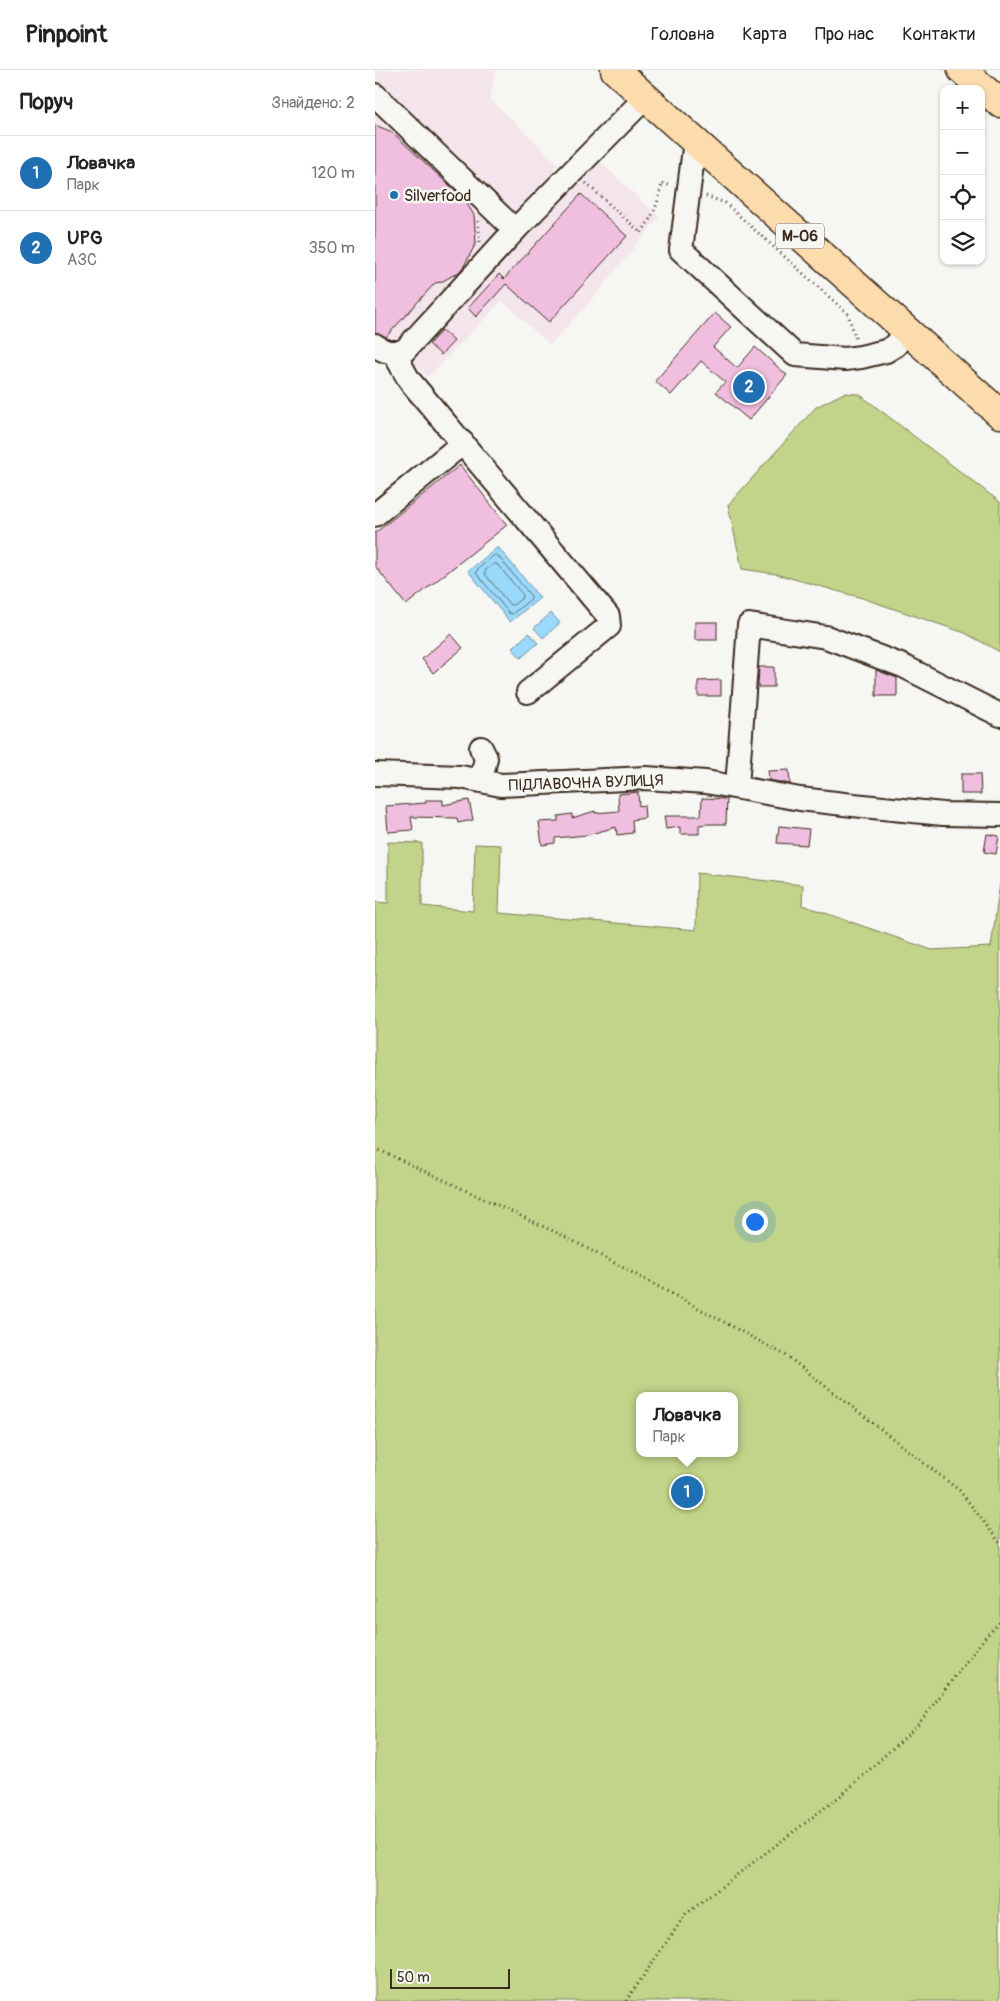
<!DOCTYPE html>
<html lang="uk">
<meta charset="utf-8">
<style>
:root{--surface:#fff;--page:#f2f2f2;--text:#222;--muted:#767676;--line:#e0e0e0;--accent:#1f6fb2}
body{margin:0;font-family:Pangolin,sans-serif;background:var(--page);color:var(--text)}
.controls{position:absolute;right:15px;top:15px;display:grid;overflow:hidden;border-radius:10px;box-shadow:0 1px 4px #0004}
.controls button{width:45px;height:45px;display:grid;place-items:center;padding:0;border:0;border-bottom:1px solid var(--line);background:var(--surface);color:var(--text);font:25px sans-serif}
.scale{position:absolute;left:15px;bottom:12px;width:120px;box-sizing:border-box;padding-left:5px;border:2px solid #3b2a1e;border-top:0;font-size:14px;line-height:18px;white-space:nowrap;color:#3b2a1e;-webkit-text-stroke:4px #f6f6f2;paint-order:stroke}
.you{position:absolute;left:379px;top:1151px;width:18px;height:18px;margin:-12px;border:4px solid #fff;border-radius:50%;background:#1a73e8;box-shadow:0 0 0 8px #1a73e833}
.badge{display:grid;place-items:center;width:32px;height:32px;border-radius:50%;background:var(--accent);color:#fff;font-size:16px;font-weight:700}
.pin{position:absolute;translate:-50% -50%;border:2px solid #fff;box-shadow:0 1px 5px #0006}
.popup{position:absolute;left:261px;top:1322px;width:102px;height:65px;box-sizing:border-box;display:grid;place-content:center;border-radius:10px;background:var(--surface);filter:drop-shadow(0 1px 4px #0005);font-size:16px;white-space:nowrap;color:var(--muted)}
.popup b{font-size:19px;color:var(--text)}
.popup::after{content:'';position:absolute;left:50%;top:100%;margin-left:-10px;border:10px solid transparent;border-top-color:var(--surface)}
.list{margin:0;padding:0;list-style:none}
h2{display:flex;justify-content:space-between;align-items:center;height:65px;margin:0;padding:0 20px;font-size:21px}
h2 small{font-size:16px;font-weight:400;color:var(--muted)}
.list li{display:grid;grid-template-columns:32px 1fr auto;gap:15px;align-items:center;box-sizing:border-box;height:75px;padding:0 20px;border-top:1px solid var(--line)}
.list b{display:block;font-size:19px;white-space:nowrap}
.list p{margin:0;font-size:16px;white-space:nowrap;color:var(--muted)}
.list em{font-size:16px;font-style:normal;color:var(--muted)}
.icon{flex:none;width:28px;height:28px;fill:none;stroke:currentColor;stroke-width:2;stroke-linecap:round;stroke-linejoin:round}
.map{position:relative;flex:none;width:625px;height:1931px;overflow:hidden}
header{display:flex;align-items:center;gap:30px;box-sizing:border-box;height:70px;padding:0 25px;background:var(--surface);border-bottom:1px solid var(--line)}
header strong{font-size:24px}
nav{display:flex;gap:28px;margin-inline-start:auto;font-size:18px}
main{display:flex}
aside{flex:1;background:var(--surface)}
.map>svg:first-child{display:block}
.built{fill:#f4e5ec}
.green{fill:#c1d489;stroke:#7e7f54;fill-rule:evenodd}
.water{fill:#99d9fb;stroke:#7393a3}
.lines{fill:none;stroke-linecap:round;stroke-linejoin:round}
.shore{stroke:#617076;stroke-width:1}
.building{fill:#f0bede;stroke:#3b2a1e}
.minor-casing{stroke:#3b2a1e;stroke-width:26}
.major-casing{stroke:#3b2a1e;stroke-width:31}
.highway-casing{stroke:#3b2a1e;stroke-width:31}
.path{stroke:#3b2a1e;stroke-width:3;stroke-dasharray:1 4;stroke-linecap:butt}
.minor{stroke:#f6f6f2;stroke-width:22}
.major{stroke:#fcdcac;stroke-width:28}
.highway{stroke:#fcdcac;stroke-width:28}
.poi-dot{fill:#1f6fb2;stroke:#f6f6f2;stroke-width:2}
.labels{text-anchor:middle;stroke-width:5;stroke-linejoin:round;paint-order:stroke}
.shield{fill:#f6f6f2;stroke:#73675e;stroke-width:1}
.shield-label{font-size:15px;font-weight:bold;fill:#3b2a1e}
.poi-label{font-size:16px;fill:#3b2a1e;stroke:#f6f6f2;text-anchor:start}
.street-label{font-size:16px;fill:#3b2a1e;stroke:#f6f6f2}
</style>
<header>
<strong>Pinpoint</strong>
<nav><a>Головна</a><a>Карта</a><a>Про нас</a><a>Контакти</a></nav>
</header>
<main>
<aside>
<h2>Поруч<small>Знайдено: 2</small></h2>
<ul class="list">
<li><span class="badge">1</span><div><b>Ловачка</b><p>Парк</p></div><em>120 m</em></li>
<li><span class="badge">2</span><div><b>UPG</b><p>АЗС</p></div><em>350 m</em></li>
</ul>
</aside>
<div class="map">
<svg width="625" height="1931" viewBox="0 0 625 1931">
<rect width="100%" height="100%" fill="#f6f6f2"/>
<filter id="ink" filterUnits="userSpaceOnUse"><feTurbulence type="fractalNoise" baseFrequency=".02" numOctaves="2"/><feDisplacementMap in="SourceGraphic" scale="10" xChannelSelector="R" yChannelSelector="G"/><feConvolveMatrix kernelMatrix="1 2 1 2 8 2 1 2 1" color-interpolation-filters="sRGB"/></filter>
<g filter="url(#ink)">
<path class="built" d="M0,0H121L115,29L183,94L179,99L200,117L224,91L284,147L214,233L175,275L127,231L53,307L25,282L0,275Z"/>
<g class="green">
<path d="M469,323L484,324L625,432V582L590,563L487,528L401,504L367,499L353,435L441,337Z"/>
<path d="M13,772L47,773V836L98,841L100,774L126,775L124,843L321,860L322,803L428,815L427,835L557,880L616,877L625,814V1931H0V832L13,833ZM264,1326H360V1383H264Z"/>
</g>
<g class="water">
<path d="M123,477L165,528L135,552L93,501Z"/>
<path d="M176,543L185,553L168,568L159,558Z"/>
<path d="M154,563L163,573L146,588L137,578Z"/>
</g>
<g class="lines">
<g class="shore">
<path d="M120,485L123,486L156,526V529L137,544L134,543L101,503L102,500Z"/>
<path d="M119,494H122L148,525L147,528L138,535H135L110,504V501Z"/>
</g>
</g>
<g class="building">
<path d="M0,55L17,62L89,129L99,145L101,173L89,196L84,202L66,212L60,213L11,267L0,262Z"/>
<path d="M206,124L252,166L174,252L131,214L101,247L93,238L124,204L129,209Z"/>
<path d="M340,243L356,257L338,277L362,298L380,277L412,305L374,350L341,322L350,312L326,291L296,325L280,311Z"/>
<path d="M67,260L79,271L66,285L54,274Z"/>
<path d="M85,395L132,455L31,535L0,496V463Z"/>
<rect x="320" y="552" width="22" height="18"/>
<path d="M76,564L88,578L58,603L47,589Z"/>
<path d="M384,597H399V617H383Z"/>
<path d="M501,600L522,608V626H501Z"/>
<path d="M346,610V626H323V611Z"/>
<path d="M414,700L415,714L394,710L393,701Z"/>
<path d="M586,704H605L606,724H586Z"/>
<path d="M263,722L264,736L269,735L270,748L257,750L258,763L242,765L241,757L212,765L180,768V773L167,775L164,752L183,751V746L197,744V748L220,741V743L244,741L243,724Z"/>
<path d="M327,728L352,729L351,754H332L324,755V764H305V757L291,759L289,746H326Z"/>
<path d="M51,730H68V735L94,730L98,750L83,753L82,748L36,747L38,760L13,762L11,736L51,733Z"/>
<path d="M404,756L434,759L432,775L402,773Z"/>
<path d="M612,764L624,766L621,784L609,782Z"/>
</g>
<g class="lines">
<defs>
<g id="minor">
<path d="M0,25L140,160"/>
<path d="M320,71L306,180L420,285L470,289L486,287L511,281L521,275L531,260"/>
<path d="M0,275C10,283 17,283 29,281L140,160L271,27"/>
<path d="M19,283L34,310L233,546L234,556L153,622"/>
<path d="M0,445L88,373"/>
<path d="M0,704L86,707L126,715L271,708L331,712L425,729L478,735L568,744L625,745"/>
<path d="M106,710L111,688L106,678"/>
<path d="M362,717L374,555L451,567L528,596L625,645"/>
</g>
<path id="major" d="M587,0L625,33"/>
<path id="highway" d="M240,0L625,344"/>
</defs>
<use href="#minor" class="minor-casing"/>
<use href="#major" class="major-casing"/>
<use href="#highway" class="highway-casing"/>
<g class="path">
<path d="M211,113L266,163C278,146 283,135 287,113L296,116"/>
<path d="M331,126L350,133L473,244L481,270"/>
<path d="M103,151L105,172"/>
<path d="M0,1078L193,1168L412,1286L585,1421L625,1473"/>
<path d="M251,1931L311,1844L469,1723L542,1656L611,1566L625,1552"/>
</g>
<use href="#minor" class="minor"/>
<use href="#major" class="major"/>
<use href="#highway" class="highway"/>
</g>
</g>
<circle class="poi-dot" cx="19" cy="125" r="5"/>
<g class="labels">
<rect class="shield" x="401" y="153.5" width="48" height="25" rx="4"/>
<g class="shield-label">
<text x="425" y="171">М-06</text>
</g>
<g class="poi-label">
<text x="29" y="131">Silverfood</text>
</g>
<g class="street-label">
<text transform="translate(211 712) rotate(-2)" y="6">ПІДЛАВОЧНА ВУЛИЦЯ</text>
</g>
</g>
</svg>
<div class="controls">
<button>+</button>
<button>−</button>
<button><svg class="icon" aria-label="locate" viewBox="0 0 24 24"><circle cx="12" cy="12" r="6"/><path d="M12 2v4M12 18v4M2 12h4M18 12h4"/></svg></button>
<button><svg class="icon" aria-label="layers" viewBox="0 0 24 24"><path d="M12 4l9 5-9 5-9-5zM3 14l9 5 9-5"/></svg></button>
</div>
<div class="scale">50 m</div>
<div class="you"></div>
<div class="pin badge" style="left:312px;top:1422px">1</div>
<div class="popup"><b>Ловачка</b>Парк</div>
<div class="pin badge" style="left:374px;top:317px">2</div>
</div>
</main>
